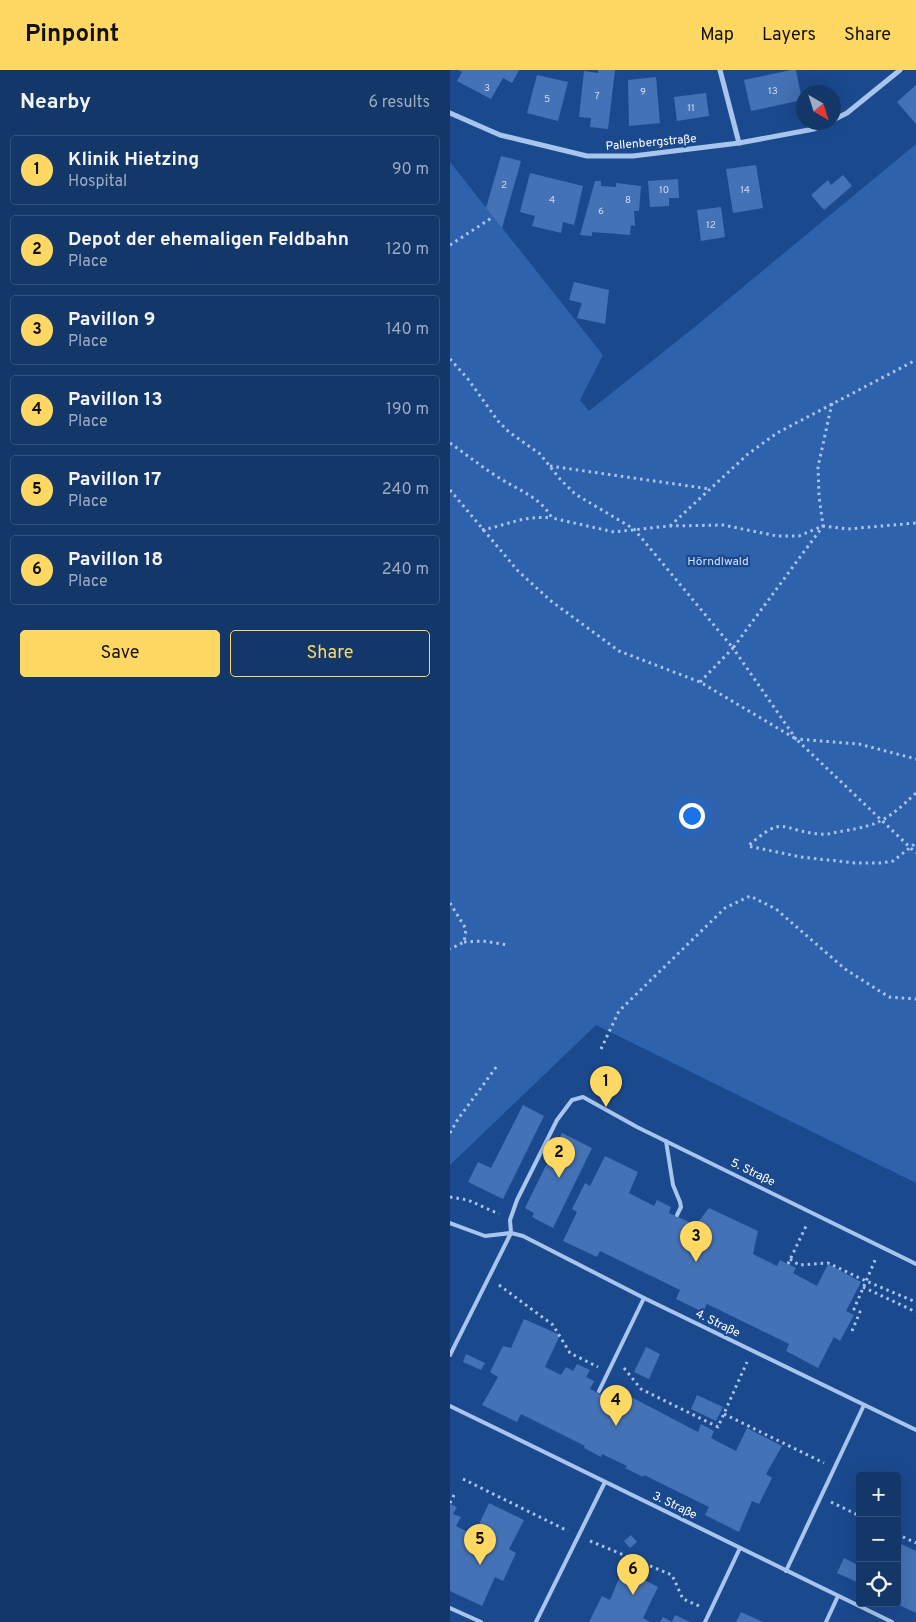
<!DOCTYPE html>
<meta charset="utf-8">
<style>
:root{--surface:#14376a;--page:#1d3f70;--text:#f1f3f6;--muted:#9dacc1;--line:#33517e;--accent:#ffd864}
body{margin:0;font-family:Overpass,sans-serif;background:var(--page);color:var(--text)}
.controls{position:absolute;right:15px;bottom:15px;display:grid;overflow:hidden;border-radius:5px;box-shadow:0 5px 20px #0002}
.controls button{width:45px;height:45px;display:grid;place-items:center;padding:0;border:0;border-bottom:1px solid var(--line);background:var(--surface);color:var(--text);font:25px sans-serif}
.compass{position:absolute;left:346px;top:15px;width:45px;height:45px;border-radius:50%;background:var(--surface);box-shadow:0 5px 20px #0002;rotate:141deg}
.you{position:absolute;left:241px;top:745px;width:18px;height:18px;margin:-12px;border:4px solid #fff;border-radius:50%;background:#1a73e8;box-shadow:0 0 0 8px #1a73e833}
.badge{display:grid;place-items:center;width:32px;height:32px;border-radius:50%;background:var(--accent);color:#111;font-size:16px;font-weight:700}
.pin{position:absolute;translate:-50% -41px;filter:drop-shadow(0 1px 2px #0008)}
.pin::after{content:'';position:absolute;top:26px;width:18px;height:15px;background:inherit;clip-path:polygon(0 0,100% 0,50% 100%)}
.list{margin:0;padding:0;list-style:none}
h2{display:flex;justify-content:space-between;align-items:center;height:65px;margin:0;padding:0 20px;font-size:21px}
h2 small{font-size:16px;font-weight:400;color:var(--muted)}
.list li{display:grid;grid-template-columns:32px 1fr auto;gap:15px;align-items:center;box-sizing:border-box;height:70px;margin:0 10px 10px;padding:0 10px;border:1px solid var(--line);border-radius:5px}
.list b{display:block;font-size:19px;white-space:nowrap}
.list p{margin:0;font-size:16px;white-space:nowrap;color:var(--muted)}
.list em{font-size:16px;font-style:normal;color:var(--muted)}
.actions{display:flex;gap:10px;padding:15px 20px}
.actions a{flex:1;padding:11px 0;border:1px solid var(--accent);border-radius:5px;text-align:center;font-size:18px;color:var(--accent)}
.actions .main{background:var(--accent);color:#111}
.icon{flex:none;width:28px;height:28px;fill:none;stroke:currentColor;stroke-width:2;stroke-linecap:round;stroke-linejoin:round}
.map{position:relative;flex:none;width:466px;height:1552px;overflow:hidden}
header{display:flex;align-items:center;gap:30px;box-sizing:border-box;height:70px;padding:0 25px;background:var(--accent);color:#111}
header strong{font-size:24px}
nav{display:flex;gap:28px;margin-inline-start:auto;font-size:18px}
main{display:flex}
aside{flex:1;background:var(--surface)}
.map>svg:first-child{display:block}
.green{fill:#2e62ac}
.building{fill:#4472b6}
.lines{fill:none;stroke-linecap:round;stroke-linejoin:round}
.path{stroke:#a8c5ee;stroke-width:3;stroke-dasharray:2.5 4;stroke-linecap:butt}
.lane{stroke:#a8c5ee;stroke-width:4}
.street{stroke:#a8c5ee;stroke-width:5}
.labels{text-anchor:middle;stroke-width:4.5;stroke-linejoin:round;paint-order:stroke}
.number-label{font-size:10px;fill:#d0dced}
.street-label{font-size:12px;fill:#fff;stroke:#1b498e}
.park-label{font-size:12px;fill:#cee0fa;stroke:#1b498e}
</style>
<header>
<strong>Pinpoint</strong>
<nav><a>Map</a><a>Layers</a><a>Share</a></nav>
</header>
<main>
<aside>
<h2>Nearby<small>6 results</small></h2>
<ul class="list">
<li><span class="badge">1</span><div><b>Klinik Hietzing</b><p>Hospital</p></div><em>90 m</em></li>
<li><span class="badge">2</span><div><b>Depot der ehemaligen Feldbahn</b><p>Place</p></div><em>120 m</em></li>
<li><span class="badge">3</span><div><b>Pavillon 9</b><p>Place</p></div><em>140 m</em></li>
<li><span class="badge">4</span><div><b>Pavillon 13</b><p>Place</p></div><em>190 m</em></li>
<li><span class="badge">5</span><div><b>Pavillon 17</b><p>Place</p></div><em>240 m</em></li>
<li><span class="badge">6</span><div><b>Pavillon 18</b><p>Place</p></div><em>240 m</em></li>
</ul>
<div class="actions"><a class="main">Save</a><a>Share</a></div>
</aside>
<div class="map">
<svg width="466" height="1552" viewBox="0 0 466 1552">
<rect width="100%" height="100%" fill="#1b498e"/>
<path class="green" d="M466,74V1113L146,955L0,1095V92L153,285L130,330L139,341L241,260Z"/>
<g class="building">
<path d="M8,0H69L62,13L53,8L41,29L7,11L12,2Z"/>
<path d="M148,0H165L158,59L140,57L141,48L129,47L134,1L148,3Z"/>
<path d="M341,0H346L352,30L301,41L294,10Z"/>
<path d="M87,5L118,12L108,51L77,43Z"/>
<path d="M206,7L210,53L179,56L178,10Z"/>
<path d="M466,15V54L447,32Z"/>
<path d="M256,23L259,46L227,51L224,27Z"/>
<path d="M51,86L71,91L52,158L36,138Z"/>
<path d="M306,95L313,138L283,143L276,99Z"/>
<path d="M80,103L133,116L124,155L113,152L111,163L82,156L85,146L70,142Z"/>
<path d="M393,105L402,116L374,140L361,125L378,110L381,115Z"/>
<path d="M228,109L229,128H219V136L200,137L198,111Z"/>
<path d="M145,111H151V116L166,117V113L191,116L189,141H184L185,156L181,155L180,165L142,162V166L130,165Z"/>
<path d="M271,137L275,167L251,171L247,140Z"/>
<path d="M124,212L159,220L155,254L127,248L132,233L119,230Z"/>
<path d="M73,1035L94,1046L53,1129L18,1112L28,1092L41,1098Z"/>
<path d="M112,1063L142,1078L103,1158L82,1147L84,1143L75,1138Z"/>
<path d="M155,1086L188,1102L179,1123L204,1136L207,1130L221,1137L219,1143L246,1155L259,1138L308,1161L303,1184L327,1196L330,1190L346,1198L343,1203L367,1216L378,1194L411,1212L396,1241L404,1245L390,1271L384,1267L368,1298L336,1281L339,1274L257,1234L253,1242L226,1229L230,1220L150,1181L147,1187L113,1171L127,1142L122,1139L135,1113L140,1116Z"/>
<path d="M74,1249L110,1265L95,1297L111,1305L116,1297L123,1301L127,1294L140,1300L136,1307L144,1311L140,1319L159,1328L164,1318L248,1362L251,1354L264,1361L261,1368L286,1381L297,1358L332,1376L316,1404L322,1408L309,1434L302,1431L289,1462L255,1445L259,1437L194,1405L193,1407L175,1398L177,1396L152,1384L151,1387L134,1378L135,1376L71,1344L67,1352L32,1335L48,1307L40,1302L53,1276L61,1278Z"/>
<path d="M196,1277L210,1284L199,1309L184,1302Z"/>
<path d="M16,1284L35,1293L31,1300L13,1292Z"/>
<path d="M247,1325L273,1337L266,1351L241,1339Z"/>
<path d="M39,1433L74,1450L59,1479L66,1483L53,1511L45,1507L32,1536L0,1521V1434L7,1437L3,1444L11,1447L6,1456L24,1465Z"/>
<path d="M181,1465L187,1472L180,1478L174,1471Z"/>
<path d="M447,1472L466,1481V1543L447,1534L446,1537L439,1533H447Z"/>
<path d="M394,1488L410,1496V1506L407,1512L387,1503Z"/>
<path d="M173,1499L208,1517L193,1548L200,1552H139L152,1526L160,1530Z"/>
<path d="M291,1542L313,1552H286Z"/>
<path d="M225,1545L240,1552H210L213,1547L222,1552Z"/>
</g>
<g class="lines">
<g class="path">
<path d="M0,175L43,147"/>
<path d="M0,289L18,309L48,351L59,362L90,384L110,409L125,424L184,459L283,578L373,456L369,426L368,397L382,333"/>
<path d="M0,373C17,385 33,398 51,409C70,421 90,427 102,448L164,462L219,456L273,455L327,466H349L373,456L398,459L466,453"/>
<path d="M100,396L260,419"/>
<path d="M0,420L68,501L101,531L169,581L250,612L346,669L466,783"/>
<path d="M220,456L298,384L327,363L466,290"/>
<path d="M32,460C58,455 74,445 101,448"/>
<path d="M250,612L283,578L346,669L409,674L466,689"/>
<path d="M466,723C438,749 431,755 393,761C386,762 378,765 371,764C329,761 336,743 298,776L351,787L405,793H431L443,791L466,773"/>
<path d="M0,833L16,859L14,872L0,879"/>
<path d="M14,872L33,871L58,875"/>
<path d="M151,979L169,941L275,838L300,826L326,839L395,899L439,927L466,929"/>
<path d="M0,1063L8,1049L47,996"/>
<path d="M0,1127L18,1130L49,1144"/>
<path d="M340,1189L349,1195L378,1193L416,1211L466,1232"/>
<path d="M338,1194L357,1154"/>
<path d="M49,1215L103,1255L120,1283L148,1297"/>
<path d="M413,1217L466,1242"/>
<path d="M402,1261L410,1242L404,1239L426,1188"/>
<path d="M174,1298L191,1319L268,1357L297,1292"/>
<path d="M274,1344L374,1393"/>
<path d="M13,1409L118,1461"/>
<path d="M381,1432L410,1446"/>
<path d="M0,1433L4,1425"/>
<path d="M447,1464L466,1473"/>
<path d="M140,1471L222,1505L233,1529L249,1536"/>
</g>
<g class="lane">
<path d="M216,1071L223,1115L230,1132L231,1137L227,1145"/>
<path d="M0,1153L35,1166L61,1163L73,1166L194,1228L466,1360"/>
<path d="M0,1285L61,1163L60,1150L67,1130L107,1050L122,1030L133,1027L187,1057L466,1194"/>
<path d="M149,1321L194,1228"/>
<path d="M0,1336L442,1552"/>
<path d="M336,1501L414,1335"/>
<path d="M0,1538L31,1552"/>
<path d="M86,1552L155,1412"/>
<path d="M255,1552L290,1478"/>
<path d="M376,1552L388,1526"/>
</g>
<g class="street">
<path d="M270,0L289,73"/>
<path d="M0,43L50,65L137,86H183L289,73L364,59L378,52"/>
<path d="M383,50L397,43L450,0"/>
</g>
</g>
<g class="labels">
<g class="number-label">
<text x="37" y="21">3</text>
<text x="323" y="24">13</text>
<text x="193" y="25">9</text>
<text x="147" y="29">7</text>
<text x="97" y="32">5</text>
<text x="241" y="41">11</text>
<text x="54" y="118">2</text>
<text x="214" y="123">10</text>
<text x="295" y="123">14</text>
<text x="102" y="133">4</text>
<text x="178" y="133">8</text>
<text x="151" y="144">6</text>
<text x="261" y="158">12</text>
</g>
<g class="street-label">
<text transform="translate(201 72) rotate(-5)" y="4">Pallenbergstraße</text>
<text transform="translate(303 1102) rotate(26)" y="4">5. Straße</text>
<text transform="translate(268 1253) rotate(26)" y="4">4. Straße</text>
<text transform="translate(225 1435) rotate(26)" y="4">3. Straße</text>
</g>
<g class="park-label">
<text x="268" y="495">Hörndlwald</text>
</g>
</g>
</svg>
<div class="controls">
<button>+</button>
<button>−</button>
<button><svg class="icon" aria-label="locate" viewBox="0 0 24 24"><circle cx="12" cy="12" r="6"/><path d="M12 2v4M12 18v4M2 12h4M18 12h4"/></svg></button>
</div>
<svg class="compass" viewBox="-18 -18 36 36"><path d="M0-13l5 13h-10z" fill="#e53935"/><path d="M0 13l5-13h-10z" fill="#9dacc1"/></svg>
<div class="you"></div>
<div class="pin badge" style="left:156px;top:1037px">1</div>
<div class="pin badge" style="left:109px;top:1108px">2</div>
<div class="pin badge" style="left:246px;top:1192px">3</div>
<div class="pin badge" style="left:166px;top:1356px">4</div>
<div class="pin badge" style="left:30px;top:1495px">5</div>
<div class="pin badge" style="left:183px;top:1525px">6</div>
</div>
</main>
